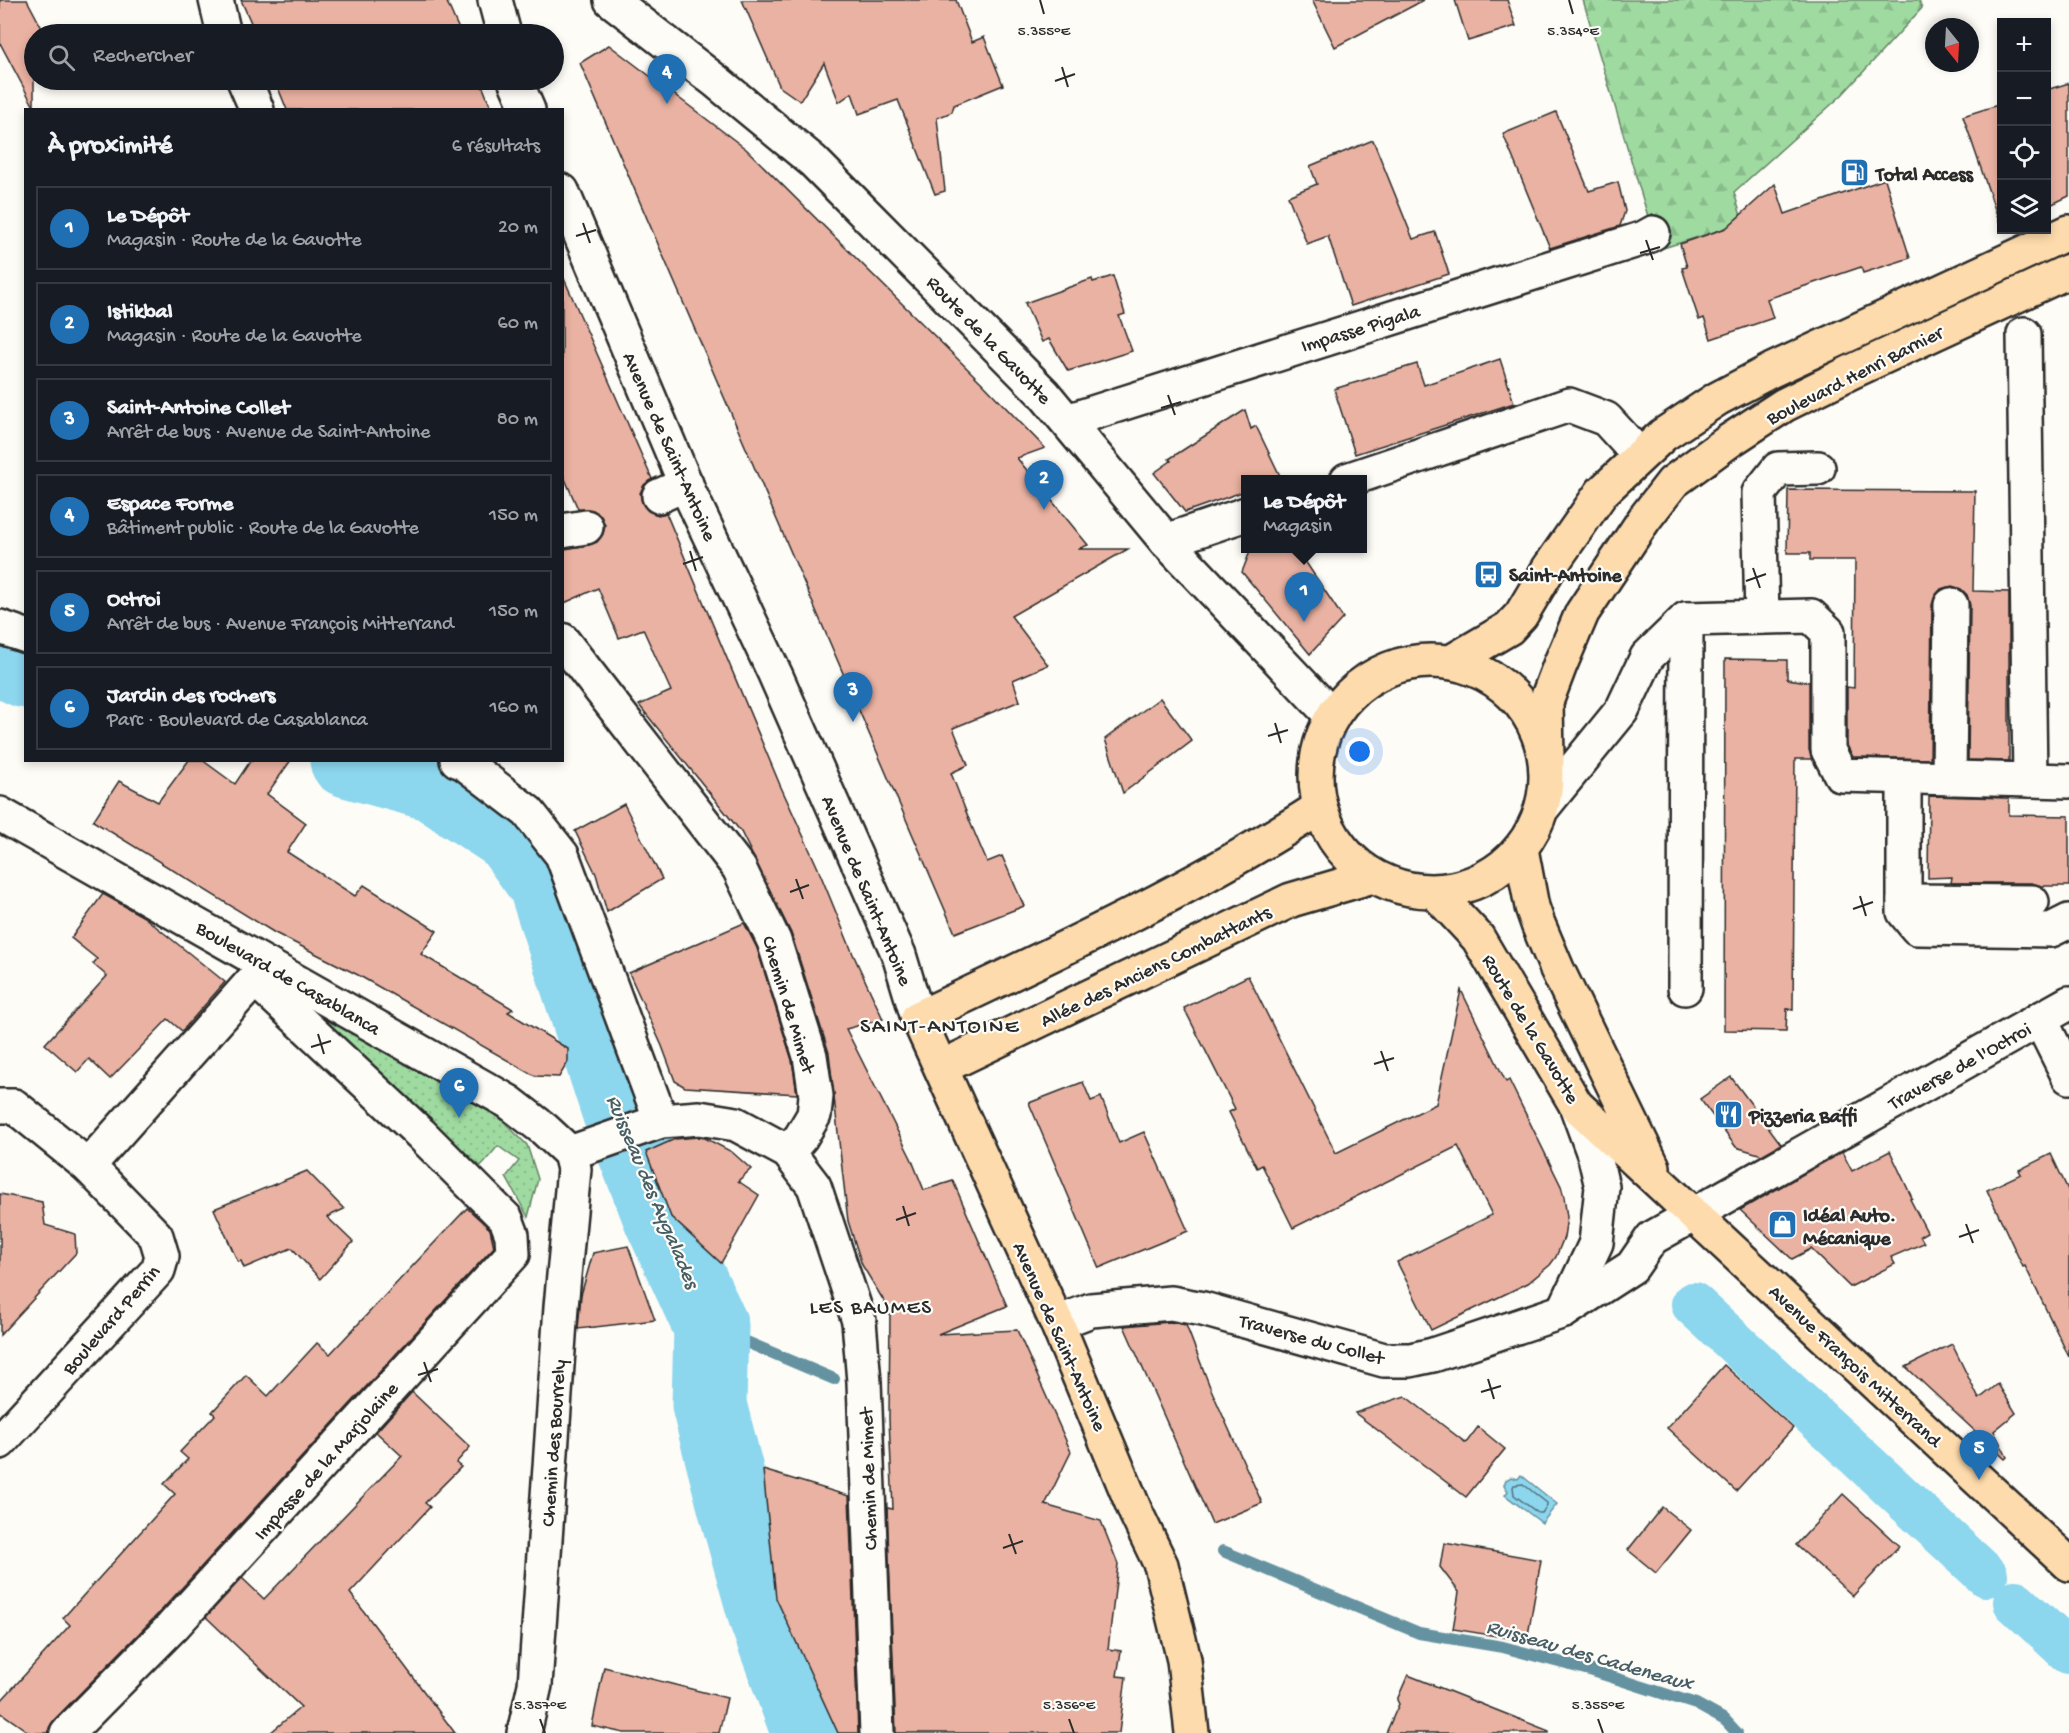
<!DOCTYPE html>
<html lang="fr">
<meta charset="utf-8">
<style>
:root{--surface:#171b24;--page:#20242c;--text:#f1f3f6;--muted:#9ea1a6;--line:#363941;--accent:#1f6fb2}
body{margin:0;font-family:"Gochi Hand",sans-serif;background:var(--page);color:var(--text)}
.controls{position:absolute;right:18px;top:18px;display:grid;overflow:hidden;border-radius:0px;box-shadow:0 3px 9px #0003}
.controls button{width:54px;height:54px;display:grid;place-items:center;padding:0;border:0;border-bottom:2px solid var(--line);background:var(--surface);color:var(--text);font:30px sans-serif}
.compass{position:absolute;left:1925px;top:18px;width:54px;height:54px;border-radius:50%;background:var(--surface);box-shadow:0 3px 9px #0003;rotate:162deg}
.you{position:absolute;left:1360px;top:752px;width:21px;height:21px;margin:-15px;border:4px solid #fff;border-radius:50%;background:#1a73e8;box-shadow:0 0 0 9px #1a73e833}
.badge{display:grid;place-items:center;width:39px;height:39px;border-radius:50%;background:var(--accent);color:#fff;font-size:20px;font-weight:700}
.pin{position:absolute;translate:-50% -50px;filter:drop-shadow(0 2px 3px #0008)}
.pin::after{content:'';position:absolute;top:32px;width:21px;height:18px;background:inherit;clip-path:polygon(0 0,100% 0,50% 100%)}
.popup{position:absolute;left:1241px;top:475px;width:126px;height:78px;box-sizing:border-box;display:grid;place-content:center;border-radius:0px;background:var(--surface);filter:drop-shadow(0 2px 4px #0005);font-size:20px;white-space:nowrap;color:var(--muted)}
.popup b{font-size:22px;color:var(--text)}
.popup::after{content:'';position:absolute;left:50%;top:100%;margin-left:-12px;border:12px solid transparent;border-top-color:var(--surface)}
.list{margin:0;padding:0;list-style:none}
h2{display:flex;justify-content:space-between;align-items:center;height:78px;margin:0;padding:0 24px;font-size:26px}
h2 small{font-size:20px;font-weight:400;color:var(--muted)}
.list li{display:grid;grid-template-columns:39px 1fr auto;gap:18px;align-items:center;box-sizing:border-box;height:84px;margin:0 12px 12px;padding:0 12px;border:2px solid var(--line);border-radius:0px}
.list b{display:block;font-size:22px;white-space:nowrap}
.list p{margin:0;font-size:20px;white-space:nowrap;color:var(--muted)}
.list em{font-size:20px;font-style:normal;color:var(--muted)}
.icon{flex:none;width:33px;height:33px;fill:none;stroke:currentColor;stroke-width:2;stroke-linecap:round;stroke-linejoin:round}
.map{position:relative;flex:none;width:2069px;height:1733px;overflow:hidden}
.search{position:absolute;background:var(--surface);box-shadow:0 3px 9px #0003;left:24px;top:24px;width:540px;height:66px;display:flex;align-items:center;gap:15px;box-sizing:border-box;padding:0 21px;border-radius:33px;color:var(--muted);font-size:22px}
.panel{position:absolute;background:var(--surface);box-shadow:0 3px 9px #0003;left:24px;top:108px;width:540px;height:654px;border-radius:0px}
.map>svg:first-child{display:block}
.forest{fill:url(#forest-firs);stroke:#658366;stroke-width:1.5}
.garden{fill:url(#garden-dots);stroke:#658366;stroke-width:1.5}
.water{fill:#8cd6ee;stroke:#6592a0;stroke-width:1.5}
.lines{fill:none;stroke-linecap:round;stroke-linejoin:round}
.shore{stroke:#526f79;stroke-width:1.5}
.stream{stroke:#6592a0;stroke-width:12}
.canal{stroke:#8cd6ee;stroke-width:44}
.river{stroke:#8cd6ee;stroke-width:75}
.building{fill:#eab2a2;stroke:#2b2b2b;stroke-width:1.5}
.minor-casing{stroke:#2b2b2b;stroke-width:38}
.major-casing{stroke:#2b2b2b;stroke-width:38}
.minor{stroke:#fdfcf7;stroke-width:33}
.major{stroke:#fedbac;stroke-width:33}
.ticks{fill:none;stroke:#2b2b2b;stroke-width:2}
.labels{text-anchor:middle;stroke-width:4.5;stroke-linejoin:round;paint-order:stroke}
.poi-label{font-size:20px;font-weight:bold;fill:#2b2b2b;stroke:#fdfcf7;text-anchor:start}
.street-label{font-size:20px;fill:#2b2b2b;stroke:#fdfcf7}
.water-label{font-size:21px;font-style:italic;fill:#485e66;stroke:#fdfcf7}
.neighbourhood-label{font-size:21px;letter-spacing:1.5px;fill:#2b2b2b;stroke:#fdfcf7}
.quarter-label{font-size:22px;letter-spacing:1.5px;fill:#2b2b2b;stroke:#fdfcf7}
.ticks-label{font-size:15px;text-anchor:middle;fill:#2b2b2b;stroke:#fdfcf7;stroke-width:4.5;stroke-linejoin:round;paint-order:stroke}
</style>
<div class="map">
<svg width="2069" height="1733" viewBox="0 0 2069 1733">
<defs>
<pattern id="forest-firs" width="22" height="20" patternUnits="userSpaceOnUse" patternTransform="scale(1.5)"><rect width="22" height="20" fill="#9fdba1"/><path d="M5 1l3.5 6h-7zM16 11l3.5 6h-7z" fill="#89bc8b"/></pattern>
<pattern id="garden-dots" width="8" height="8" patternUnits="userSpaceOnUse" patternTransform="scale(1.5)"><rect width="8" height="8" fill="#9fdba1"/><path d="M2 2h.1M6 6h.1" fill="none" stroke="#89bc8b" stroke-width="1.8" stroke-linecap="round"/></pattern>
</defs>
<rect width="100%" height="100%" fill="#fdfcf7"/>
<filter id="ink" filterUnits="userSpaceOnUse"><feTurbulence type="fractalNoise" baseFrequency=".0167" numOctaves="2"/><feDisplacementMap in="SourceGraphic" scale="12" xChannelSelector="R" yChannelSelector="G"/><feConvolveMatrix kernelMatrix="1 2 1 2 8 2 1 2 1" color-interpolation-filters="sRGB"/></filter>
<g filter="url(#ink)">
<path class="forest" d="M1583,0H1919L1922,8L1842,95L1734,192L1743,223L1660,249L1653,233Z"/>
<path class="garden" d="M297,1000L490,1108L527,1145L538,1179L528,1217L506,1177L519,1161L498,1146L481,1166L429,1128Z"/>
<path class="water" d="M1521,1475L1557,1504L1542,1523L1505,1495L1508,1491L1504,1485L1506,1480L1511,1477L1518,1479Z"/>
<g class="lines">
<path class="shore" d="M1514,1485L1523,1484L1547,1503V1506L1542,1513H1538L1514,1495L1513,1487Z"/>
<g class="stream">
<path d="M711,1327L834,1379"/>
<path d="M1223,1551L1419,1633L1503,1647L1593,1671L1696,1704L1725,1720L1737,1733"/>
</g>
<g class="canal">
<path d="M1693,1304L1986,1575"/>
<path d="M2015,1602L2069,1652"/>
</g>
<g class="river">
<path d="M0,659L26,671"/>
<path d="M347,760L433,784L510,835L545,883L619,1111L661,1218L711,1327L709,1405L735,1506L766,1617L809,1733"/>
</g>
</g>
<g class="building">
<path d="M0,0H27L45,34H34V107L0,43Z"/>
<path d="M241,0H446L461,34H256Z"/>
<path d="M742,0H956L972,42L984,37L1003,85L954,105L952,112L937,118L945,191L935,194L898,100L859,114L852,93L839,102L824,63L800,101L780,87Z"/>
<path d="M1312,0H1424L1335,47Z"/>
<path d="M1455,0H1507L1516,26L1468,41Z"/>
<path d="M609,45L746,149L983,384L1045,448L1017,458L1088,545L1078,549H1128L1011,616L1048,665L1013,680L1020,701L953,728L968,765L951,773L970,822L987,862L1002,856L1024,906L955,933L580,63Z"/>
<path d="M275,80H480L492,110H287Z"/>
<path d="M2069,83V196L2046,207V90Z"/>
<path d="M2001,104V227L1963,116Z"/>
<path d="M1556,112L1589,191L1618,182L1625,211L1620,226L1550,248L1503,134Z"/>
<path d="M1373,140L1413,239L1435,232L1449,274L1351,306L1328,236L1307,244L1288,196L1317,184L1310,166Z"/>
<path d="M1885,179L1910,258L1863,273L1861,267L1767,299L1773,318L1711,339L1704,318L1699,320L1682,268L1687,267L1680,244L1726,228L1775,184L1785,214Z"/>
<path d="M562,274L652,479L644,485L640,493L642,503L648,511L658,515L666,513L780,785L817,866L853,954L883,1019L846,1029L911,1158L924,1190L953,1181L1007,1306L938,1334L1017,1330L1071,1452L1045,1505L1101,1521L1118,1564L1108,1649L1121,1651L1117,1676L1126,1677L1119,1733H896L887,1508L893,1509L889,1419L890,1311L862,1265L848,1221L829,1053L791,933L741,832L639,705L671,691L643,629L619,638L598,588L562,604V549L589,545L597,542L603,534L605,525L601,516L593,510L578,509L562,472Z"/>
<path d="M1113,276L1125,314L1119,316L1132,351L1068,371L1049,339L1042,342L1025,303L1092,279L1093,282Z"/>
<path d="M1500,359L1514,403L1355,454L1334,389L1417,364L1424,385Z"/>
<path d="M1245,410L1251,429L1256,426L1282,480H1245V491L1185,512L1154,473L1171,461L1169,459Z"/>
<path d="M1788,490L1975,491L1973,591L2009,592V761L1968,760L1970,605L1967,595L1961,589L1952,586L1941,589L1935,596L1932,605L1930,759L1853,757L1847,745V687L1854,688L1855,560H1810V553H1787Z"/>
<path d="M1251,549H1297L1343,618L1310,654L1242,572Z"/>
<path d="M1725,659L1787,660V679L1809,682V750L1812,759H1795L1793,1010L1787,1009L1786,1031L1724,1030Z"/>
<path d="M1160,698L1192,741L1123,793L1105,739Z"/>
<path d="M189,760H202L235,784L251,760H291L267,794L306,823L287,852L355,896L364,885L437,931L421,954L513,1009L508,1012L568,1049V1062L559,1077L535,1076L358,975L275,933L93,821L119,781L158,802Z"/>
<path d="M1929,796L2009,798V815L2069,816V886H2041L2032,883H1951L1952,877L1928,878Z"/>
<path d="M624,804L662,879L607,912L596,874L575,831Z"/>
<path d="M103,894L144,917L225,982L182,1031L168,1019L110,1079L89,1059L77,1072L45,1044L107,976L93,964L97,959L71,938Z"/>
<path d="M744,923L757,948L792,1060L797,1094L685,1087L675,1081L662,1046L629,973Z"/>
<path d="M1248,976L1336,1153L1436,1104L1461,990L1506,1082L1509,1080L1561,1186L1564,1197L1567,1217L1564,1237L1556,1257L1550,1265L1528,1283L1431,1330L1397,1262L1492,1215L1458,1146L1293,1228L1262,1165L1257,1168L1229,1112L1235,1109L1184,1008Z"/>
<path d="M1731,1077L1781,1144L1762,1155L1736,1147L1700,1099Z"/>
<path d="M1083,1082L1091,1101L1101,1097L1119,1143L1144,1132L1188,1231L1099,1268L1029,1103Z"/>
<path d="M698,1137L705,1138L732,1152L751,1169L738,1181L759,1195L721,1263L671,1217L646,1152L675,1139Z"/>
<path d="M1890,1151L1912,1198L1910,1199L1927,1232L1920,1236L1924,1243L1891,1257L1895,1264L1850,1287L1811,1249L1792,1259L1740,1210L1842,1152L1852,1171Z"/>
<path d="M2051,1154L2069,1192V1357L2025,1266L2023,1267L1987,1190L2021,1174L2019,1170Z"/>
<path d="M307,1171L344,1209L327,1217L353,1242L320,1279L292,1248L244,1268L241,1261L238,1262L214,1209Z"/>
<path d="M0,1194L42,1202L45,1225L75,1234L76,1253L0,1335Z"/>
<path d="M467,1208L490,1229L494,1247L158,1614L54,1720L49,1728V1733H30L0,1712V1702L70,1625L63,1618L175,1494L164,1484L188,1459L180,1452L215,1415L212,1412L246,1375L268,1396L317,1343L330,1354Z"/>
<path d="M628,1246L655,1320L578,1329L581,1295L593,1253Z"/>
<path d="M1170,1322L1186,1325L1210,1387L1262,1503L1212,1524L1124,1326Z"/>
<path d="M1952,1344L1979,1399L1998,1384L2016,1413L1994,1431L2007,1457L2005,1459L1906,1367Z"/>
<path d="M1724,1365L1793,1428L1736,1491L1667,1428Z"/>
<path d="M412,1392L470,1447L456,1463L461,1467L425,1503L430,1507L350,1593L455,1733H270L301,1707L206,1617L242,1578L264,1599L402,1456L376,1432Z"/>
<path d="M1405,1396L1466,1443L1478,1427L1505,1449L1466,1497L1355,1413Z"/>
<path d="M763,1470L849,1496L858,1733H838L776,1598Z"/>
<path d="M1843,1494L1899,1546L1853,1596L1796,1545Z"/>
<path d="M1662,1507L1691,1530L1656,1573L1628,1550Z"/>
<path d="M1444,1543L1541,1560L1527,1641L1453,1629L1459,1592L1440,1567Z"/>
<path d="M604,1667L727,1698L719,1733H624L592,1726Z"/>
<path d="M1408,1675L1549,1731V1733H1386L1399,1704L1397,1700Z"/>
</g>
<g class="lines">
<defs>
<g id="minor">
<path d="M216,0L224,34"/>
<path d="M495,0L504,34"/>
<path d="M611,0L717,82L813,161L1044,394L1166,541L1332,716"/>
<path d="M244,80L257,110"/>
<path d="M515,80L528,110"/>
<path d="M562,191L689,492L775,674L899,955L918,1018"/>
<path d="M1067,421L1644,238L1653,233"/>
<path d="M1347,480L1569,405L1606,419L1639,455"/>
<path d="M659,496L686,484"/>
<path d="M562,531L586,527"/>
<path d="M1166,541L1246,514"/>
<path d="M1762,617L1759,493L1778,469L1818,468"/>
<path d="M0,627L26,636"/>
<path d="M562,640L739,868L774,941L810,1056L816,1096L814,1115L801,1137L788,1152"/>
<path d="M457,760L464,763L528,812L562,855L661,1121"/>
<path d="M1904,778V912L1917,928L2051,930L2069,921"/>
<path d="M1949,778L1951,605"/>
<path d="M2030,780L2069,781"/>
<path d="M1543,807L1622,710L1647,657L1686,619L1811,616L1828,632V750L1841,775L2030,780L2024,334"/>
<path d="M0,814L509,1102L544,1129L570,1153"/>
<path d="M1904,901L2032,902"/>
<path d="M1685,988L1686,619"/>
<path d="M2040,1019L2069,1077"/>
<path d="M0,1106H14L88,1166L156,1236L162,1256L158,1270L0,1442"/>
<path d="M570,1153L661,1121L699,1118L736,1124L788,1152L814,1186L859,1321L864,1382L877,1733"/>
<path d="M88,1166L267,965"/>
<path d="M1564,1311L1596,1243L1602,1187L1595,1157L1576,1105"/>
<path d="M1057,1323L1091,1310L1171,1303L1203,1309L1384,1360H1410L1433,1355L1564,1311L1632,1267L1652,1238L2069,1003"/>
<path d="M67,1733L172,1627L513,1254L512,1235L506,1219L421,1134L255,979"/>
<path d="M524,1733L535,1685L561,1307L574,1169L570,1153"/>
</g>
<g id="major">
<circle cx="1431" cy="776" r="115"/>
<path d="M1451,662L1509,628L1521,615L1549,568L1602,492L1663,435L1717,399L1772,370L2069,232"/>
<path d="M1547,761L1546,702L1560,665L1582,613L1645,518L1673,482L1729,441L1784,405L1853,371L2069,271"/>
<path d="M1521,849L1532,907L1538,924L1557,969L1653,1167"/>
<path d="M1435,892L1478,938L1576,1105L2069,1564"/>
<path d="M942,1067L1291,900L1373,876"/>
<path d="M1192,1733L1184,1660L1161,1565L1136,1513L1057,1323L918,1018C1053,954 1194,889 1319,808"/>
</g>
</defs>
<use href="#minor" class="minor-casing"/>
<use href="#major" class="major-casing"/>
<use href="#minor" class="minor"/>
<use href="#major" class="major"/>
</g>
</g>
<path class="ticks" d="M1040,0L1044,14M1569,0L1573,14M1062,67L1068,87M1055,81L1075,74M583,223L590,243M576,236L596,230M1646,240L1653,260M1640,253L1660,247M1168,395L1175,415M1161,408L1181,402M690,551L696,571M683,564L703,557M1753,568L1760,588M1746,581L1766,574M1275,723L1281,743M1268,736L1288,730M796,879L803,899M790,892L809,885M1860,896L1866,916M1853,909L1873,902M318,1034L324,1054M311,1047L331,1041M1381,1051L1388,1071M1374,1064L1394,1058M903,1206L909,1226M896,1220L916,1213M1966,1224L1973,1243M1959,1237L1979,1230M424,1362L431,1382M418,1375L438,1369M1488,1379L1494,1399M1481,1392L1501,1386M1009,1534L1016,1554M1003,1548L1023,1541M540,1719L545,1733M1069,1719L1074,1733M1598,1719L1603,1733"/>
<defs>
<symbol id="fuel-square" viewBox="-11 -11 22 22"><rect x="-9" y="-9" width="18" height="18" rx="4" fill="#1f6fb2" stroke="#fdfcf7"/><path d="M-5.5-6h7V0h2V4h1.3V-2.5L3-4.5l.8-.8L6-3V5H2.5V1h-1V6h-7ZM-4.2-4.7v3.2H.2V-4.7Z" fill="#fff"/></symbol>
<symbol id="bus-square" viewBox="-11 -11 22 22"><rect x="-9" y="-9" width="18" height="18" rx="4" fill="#1f6fb2" stroke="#fdfcf7"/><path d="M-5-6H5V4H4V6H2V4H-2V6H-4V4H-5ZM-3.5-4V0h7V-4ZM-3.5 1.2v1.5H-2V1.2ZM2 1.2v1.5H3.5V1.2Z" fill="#fff"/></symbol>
<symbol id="restaurant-square" viewBox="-11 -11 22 22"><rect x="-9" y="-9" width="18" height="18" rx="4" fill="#1f6fb2" stroke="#fdfcf7"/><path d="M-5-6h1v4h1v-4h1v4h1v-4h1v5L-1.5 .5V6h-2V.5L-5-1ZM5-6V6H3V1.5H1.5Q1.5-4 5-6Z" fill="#fff"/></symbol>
<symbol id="shop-square" viewBox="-11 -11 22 22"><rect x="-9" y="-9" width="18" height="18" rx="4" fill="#1f6fb2" stroke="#fdfcf7"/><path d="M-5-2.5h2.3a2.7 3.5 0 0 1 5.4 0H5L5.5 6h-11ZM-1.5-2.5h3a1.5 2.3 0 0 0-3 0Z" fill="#fff"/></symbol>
</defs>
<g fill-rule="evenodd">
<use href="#fuel-square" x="1838" y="156" width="33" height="33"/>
<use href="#bus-square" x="1472" y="558" width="33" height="33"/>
<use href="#restaurant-square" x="1712" y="1098" width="33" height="33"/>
<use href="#shop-square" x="1766" y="1208" width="33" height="33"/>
</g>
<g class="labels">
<g class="poi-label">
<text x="1876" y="180">Total Access</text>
<text x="1509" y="581">Saint-Antoine</text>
<text x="1749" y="1122">Pizzeria Baffi</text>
<text x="1803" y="1221">Idéal Auto.<tspan x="1803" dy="23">Mécanique</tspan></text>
</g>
<g class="street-label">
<text transform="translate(1360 327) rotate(-17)" y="7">Impasse Pigala</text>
<text transform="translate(990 339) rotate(46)" y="7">Route de la Gavotte</text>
<text transform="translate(1854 374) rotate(-27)" y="7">Boulevard Henri Barnier</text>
<text transform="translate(671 446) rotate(66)" y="7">Avenue de Saint-Antoine</text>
<text transform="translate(868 890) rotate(67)" y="7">Avenue de Saint-Antoine</text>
<text transform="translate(1155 965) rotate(-26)" y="7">Allée des Anciens Combattants</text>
<text transform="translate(289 977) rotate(30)" y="7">Boulevard de Casablanca</text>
<text transform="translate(790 1004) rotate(73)" y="7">Chemin de Mimet</text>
<text transform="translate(1532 1028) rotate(59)" y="7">Route de la Gavotte</text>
<text transform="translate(1959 1065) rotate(-29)" y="7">Traverse de l'Octroi</text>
<text transform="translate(110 1319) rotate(-49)" y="7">Boulevard Perrin</text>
<text transform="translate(1061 1336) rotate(66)" y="7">Avenue de Saint-Antoine</text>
<text transform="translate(1312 1338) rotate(15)" y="7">Traverse du Collet</text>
<text transform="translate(1856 1365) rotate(43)" y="7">Avenue François Mitterrand</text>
<text transform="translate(552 1443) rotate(-86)" y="7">Chemin des Bourrely</text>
<text transform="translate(325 1460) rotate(-48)" y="7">Impasse de la Marjolaine</text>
<text transform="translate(867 1479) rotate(-92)" y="7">Chemin de Mimet</text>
</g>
<g class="water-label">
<text transform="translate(654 1191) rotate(67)" y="7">Ruisseau des Aygalades</text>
<text transform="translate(1590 1654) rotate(16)" y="7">Ruisseau des Cadeneaux</text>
</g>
<g class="neighbourhood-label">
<text x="871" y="1313">LES BAUMES</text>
</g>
<g class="quarter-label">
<text x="940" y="1032">SAINT-ANTOINE</text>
</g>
</g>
<g class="ticks-label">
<text x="1044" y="35">5.355°E</text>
<text x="1573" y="35">5.354°E</text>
<text x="540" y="1709">5.357°E</text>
<text x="1069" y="1709">5.356°E</text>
<text x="1598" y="1709">5.355°E</text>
</g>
</svg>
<div class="controls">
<button>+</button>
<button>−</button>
<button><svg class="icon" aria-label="locate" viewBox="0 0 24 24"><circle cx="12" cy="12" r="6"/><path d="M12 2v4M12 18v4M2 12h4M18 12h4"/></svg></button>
<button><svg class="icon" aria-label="layers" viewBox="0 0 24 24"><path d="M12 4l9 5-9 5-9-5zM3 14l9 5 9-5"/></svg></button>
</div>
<svg class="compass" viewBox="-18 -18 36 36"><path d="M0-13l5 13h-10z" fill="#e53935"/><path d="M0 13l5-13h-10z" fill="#9ea1a6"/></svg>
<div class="you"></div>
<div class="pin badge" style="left:1304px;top:622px">1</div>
<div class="popup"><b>Le Dépôt</b>Magasin</div>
<div class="pin badge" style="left:1044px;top:510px">2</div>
<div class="pin badge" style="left:853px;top:722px">3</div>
<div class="pin badge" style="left:667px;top:104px">4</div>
<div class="pin badge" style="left:1979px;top:1480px">5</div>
<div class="pin badge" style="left:459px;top:1118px">6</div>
<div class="search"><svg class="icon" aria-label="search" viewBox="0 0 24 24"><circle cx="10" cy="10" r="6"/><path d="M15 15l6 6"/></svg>Rechercher</div>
<section class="panel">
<h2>À proximité<small>6 résultats</small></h2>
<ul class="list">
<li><span class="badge">1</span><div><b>Le Dépôt</b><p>Magasin · Route de la Gavotte</p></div><em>20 m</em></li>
<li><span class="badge">2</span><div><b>Istikbal</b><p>Magasin · Route de la Gavotte</p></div><em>60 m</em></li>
<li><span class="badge">3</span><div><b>Saint-Antoine Collet</b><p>Arrêt de bus · Avenue de Saint-Antoine</p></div><em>80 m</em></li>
<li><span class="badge">4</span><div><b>Espace Forme</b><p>Bâtiment public · Route de la Gavotte</p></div><em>150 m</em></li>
<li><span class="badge">5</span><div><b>Octroi</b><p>Arrêt de bus · Avenue François Mitterrand</p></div><em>150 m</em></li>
<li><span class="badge">6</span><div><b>Jardin des rochers</b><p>Parc · Boulevard de Casablanca</p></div><em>160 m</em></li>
</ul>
</section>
</div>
